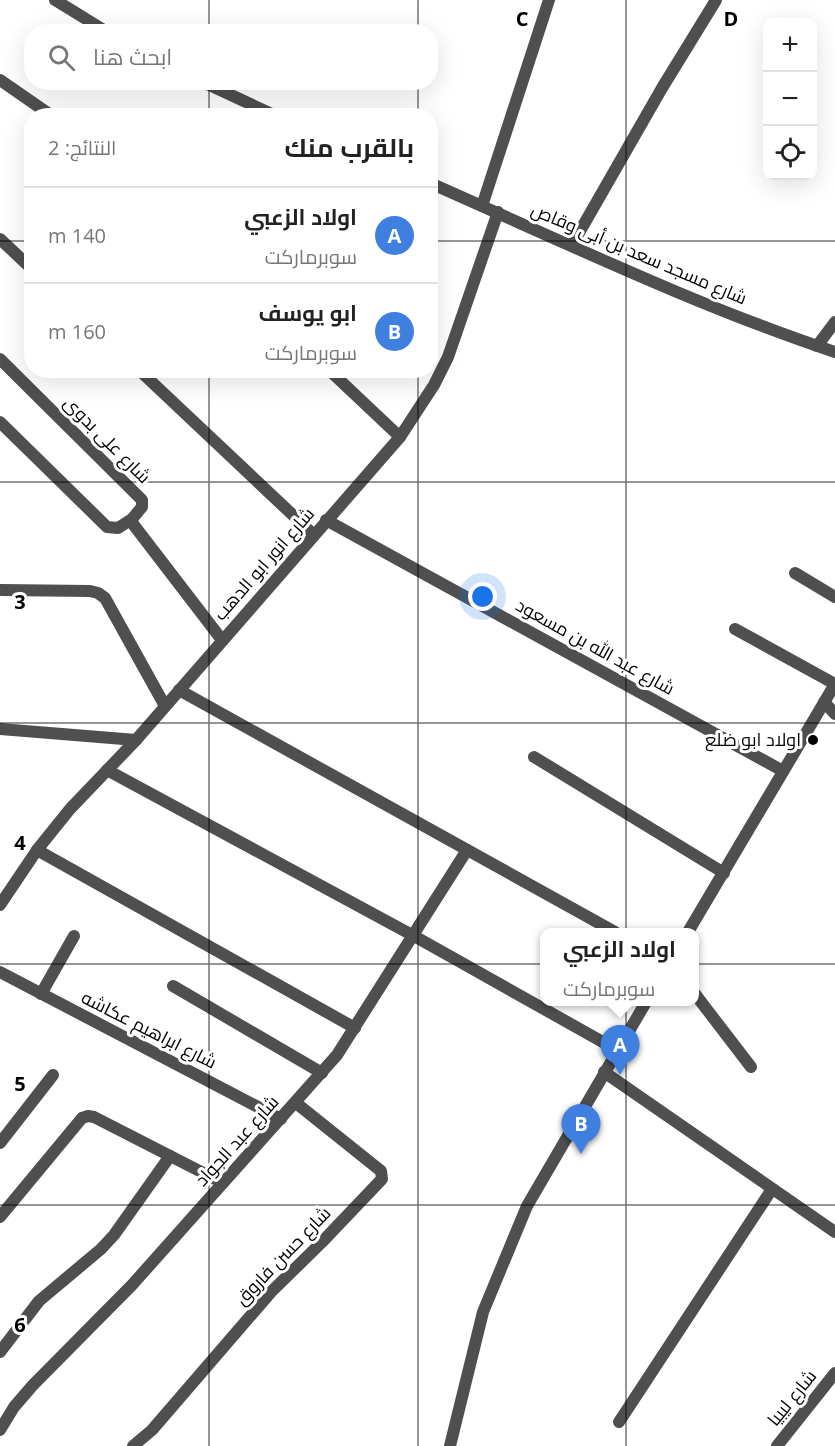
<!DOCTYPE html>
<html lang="ar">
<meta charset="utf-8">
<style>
:root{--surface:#fff;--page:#f6f6f6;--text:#222;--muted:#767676;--line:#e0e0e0;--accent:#000}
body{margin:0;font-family:"Open Sans",Cairo,sans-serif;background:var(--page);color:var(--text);direction:rtl}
.controls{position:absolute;right:18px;top:18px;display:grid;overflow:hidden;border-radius:12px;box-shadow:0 6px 24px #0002}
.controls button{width:54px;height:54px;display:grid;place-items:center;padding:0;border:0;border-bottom:2px solid var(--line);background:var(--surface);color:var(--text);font:30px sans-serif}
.you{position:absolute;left:483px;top:597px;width:21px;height:21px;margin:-15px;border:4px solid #fff;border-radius:50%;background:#1a73e8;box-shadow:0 0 0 9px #1a73e833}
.badge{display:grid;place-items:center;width:39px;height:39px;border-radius:50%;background:var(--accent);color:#fff;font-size:20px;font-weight:700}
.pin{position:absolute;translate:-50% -50px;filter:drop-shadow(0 2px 3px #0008)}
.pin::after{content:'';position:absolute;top:32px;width:21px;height:18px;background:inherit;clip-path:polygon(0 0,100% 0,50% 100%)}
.popup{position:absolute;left:540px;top:928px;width:159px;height:78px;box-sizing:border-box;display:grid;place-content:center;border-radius:12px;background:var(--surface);filter:drop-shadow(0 2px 4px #0005);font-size:20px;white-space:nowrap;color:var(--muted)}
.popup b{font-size:22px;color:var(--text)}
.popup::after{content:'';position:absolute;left:50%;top:100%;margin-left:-12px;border:12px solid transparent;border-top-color:var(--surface)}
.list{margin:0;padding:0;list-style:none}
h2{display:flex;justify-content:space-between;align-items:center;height:78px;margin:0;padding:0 24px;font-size:26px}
h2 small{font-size:20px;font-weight:400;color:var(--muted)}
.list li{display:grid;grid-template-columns:39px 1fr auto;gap:18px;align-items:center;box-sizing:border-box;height:96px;padding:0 24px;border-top:2px solid var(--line)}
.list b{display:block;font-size:22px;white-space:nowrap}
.list p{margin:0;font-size:20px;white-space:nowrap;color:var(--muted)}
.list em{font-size:20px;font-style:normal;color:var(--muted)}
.icon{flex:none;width:33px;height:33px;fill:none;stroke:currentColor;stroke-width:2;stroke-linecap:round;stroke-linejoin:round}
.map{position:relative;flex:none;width:835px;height:1446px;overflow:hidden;direction:ltr}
.search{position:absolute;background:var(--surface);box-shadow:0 6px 24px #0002;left:24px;top:24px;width:414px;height:66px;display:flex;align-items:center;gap:15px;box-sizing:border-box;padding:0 21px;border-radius:24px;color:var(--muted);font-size:22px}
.panel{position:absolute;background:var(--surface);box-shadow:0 6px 24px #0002;left:24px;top:108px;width:414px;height:270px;border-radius:24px;direction:rtl}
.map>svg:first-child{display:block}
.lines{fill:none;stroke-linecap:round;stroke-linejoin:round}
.service{stroke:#4f4f4f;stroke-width:12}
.minor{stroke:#4f4f4f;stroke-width:12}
.tertiary{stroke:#4f4f4f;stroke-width:12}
.grid{fill:none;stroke:#000;stroke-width:1.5;stroke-opacity:0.55}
.poi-dot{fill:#000;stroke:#fff;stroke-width:2}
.labels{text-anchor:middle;stroke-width:6;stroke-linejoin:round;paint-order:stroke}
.street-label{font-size:18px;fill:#000;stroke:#fff}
.poi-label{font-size:18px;fill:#000;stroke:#fff;text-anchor:end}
.grid-label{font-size:20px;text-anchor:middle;font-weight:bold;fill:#000;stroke:#fff;stroke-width:6;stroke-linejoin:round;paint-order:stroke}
</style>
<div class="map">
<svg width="835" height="1446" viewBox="0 0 835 1446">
<rect width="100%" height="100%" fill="#fff"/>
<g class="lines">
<path class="service" d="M795,573L835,597"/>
<g class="minor">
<path d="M0,80L52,116"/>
<path d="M482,206L549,0"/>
<path d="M0,239L32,269"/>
<path d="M572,245L662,88L716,0"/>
<path d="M817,346L835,322"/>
<path d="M0,359L142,500V507L132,519L133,524L222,640"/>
<path d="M139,370L314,535"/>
<path d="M329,370L400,437"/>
<path d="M0,422L107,527L118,528L132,519"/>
<path d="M326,520L783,771"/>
<path d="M0,590L90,591L98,593L105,598L165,706"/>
<path d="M735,629L835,684"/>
<path d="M179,690L615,932"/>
<path d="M824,702L835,714"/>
<path d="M0,729L136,740"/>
<path d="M534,757L724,873"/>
<path d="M107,770L414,936L617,1050"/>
<path d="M37,850L355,1028"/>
<path d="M0,905L37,850L70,809L136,740L400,437L434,385L448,357L498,212"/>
<path d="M688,932L835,684"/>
<path d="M0,972L281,1119"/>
<path d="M173,986L322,1073"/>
<path d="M41,994L74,936"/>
<path d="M695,994L751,1067"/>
<path d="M604,1072L835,1232"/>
<path d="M0,1143L53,1075"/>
<path d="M0,1217L82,1118L88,1116L94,1117L223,1183"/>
<path d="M0,1352L39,1301L101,1249L114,1235L170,1156"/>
<path d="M619,1422L772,1189"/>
<path d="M0,1430L14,1407L33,1385L132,1285L337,1055L467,850"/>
<path d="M133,1446L152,1430L271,1292L322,1242L382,1179L381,1171L296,1103"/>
<path d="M450,1446L483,1312L527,1206L646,1002"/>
<path d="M777,1446L835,1373"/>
</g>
<g class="tertiary">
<path d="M55,0L107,32"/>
<path d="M203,82L276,116"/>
<path d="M430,183C564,242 697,306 835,352"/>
</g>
</g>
<path class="grid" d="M209,0V32M418,0V32M626,0V1446M209,82V116M418,82V116M0,241H32M430,241H835M209,370V1446M418,370V1446M0,482H835M0,723H835M0,964H835M0,1205H835"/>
<circle class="poi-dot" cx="813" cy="740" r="6"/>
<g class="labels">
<g class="street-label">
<text transform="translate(639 254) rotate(23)" y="6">شارع مسجد سعد بن أبى وقاص</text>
<text transform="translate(107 440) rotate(45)" y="6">شارع على بدوى</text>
<text transform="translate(264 564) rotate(-49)" y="6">شارع انور ابو الدهب</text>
<text transform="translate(595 647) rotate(29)" y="6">شارع عبد الله بن مسعود</text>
<text transform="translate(149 1030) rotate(27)" y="6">شارع ابراهيم عكاشه</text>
<text transform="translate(237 1141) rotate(-48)" y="6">شارع عبد الجواد</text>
<text transform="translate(283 1256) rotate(-46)" y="6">شارع حسن فاروق</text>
<text transform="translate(792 1398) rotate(-51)" y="6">شارع ليبيا</text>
</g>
<g class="poi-label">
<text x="801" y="746">اولاد ابو ضلع</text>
</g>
</g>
<g class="grid-label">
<text x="522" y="26">C</text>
<text x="731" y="26">D</text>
<text x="20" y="609">3</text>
<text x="20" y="850">4</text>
<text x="20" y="1091">5</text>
<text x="20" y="1332">6</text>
</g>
</svg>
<div class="controls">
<button>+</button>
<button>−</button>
<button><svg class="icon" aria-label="locate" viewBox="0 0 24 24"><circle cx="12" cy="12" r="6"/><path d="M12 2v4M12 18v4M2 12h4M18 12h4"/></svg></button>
</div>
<div class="you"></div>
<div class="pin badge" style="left:620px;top:1075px;background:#3f7fe0">A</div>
<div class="popup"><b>اولاد الزعبي</b>سوبرماركت</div>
<div class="pin badge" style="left:581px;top:1154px;background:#3f7fe0">B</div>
<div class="search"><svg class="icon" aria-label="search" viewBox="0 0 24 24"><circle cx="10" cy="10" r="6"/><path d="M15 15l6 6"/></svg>ابحث هنا</div>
<section class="panel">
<h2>بالقرب منك<small>النتائج: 2</small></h2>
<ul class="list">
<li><span class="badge" style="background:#3f7fe0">A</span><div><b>اولاد الزعبي</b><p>سوبرماركت</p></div><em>140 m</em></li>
<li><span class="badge" style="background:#3f7fe0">B</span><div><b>ابو يوسف</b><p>سوبرماركت</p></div><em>160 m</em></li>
</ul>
</section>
</div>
